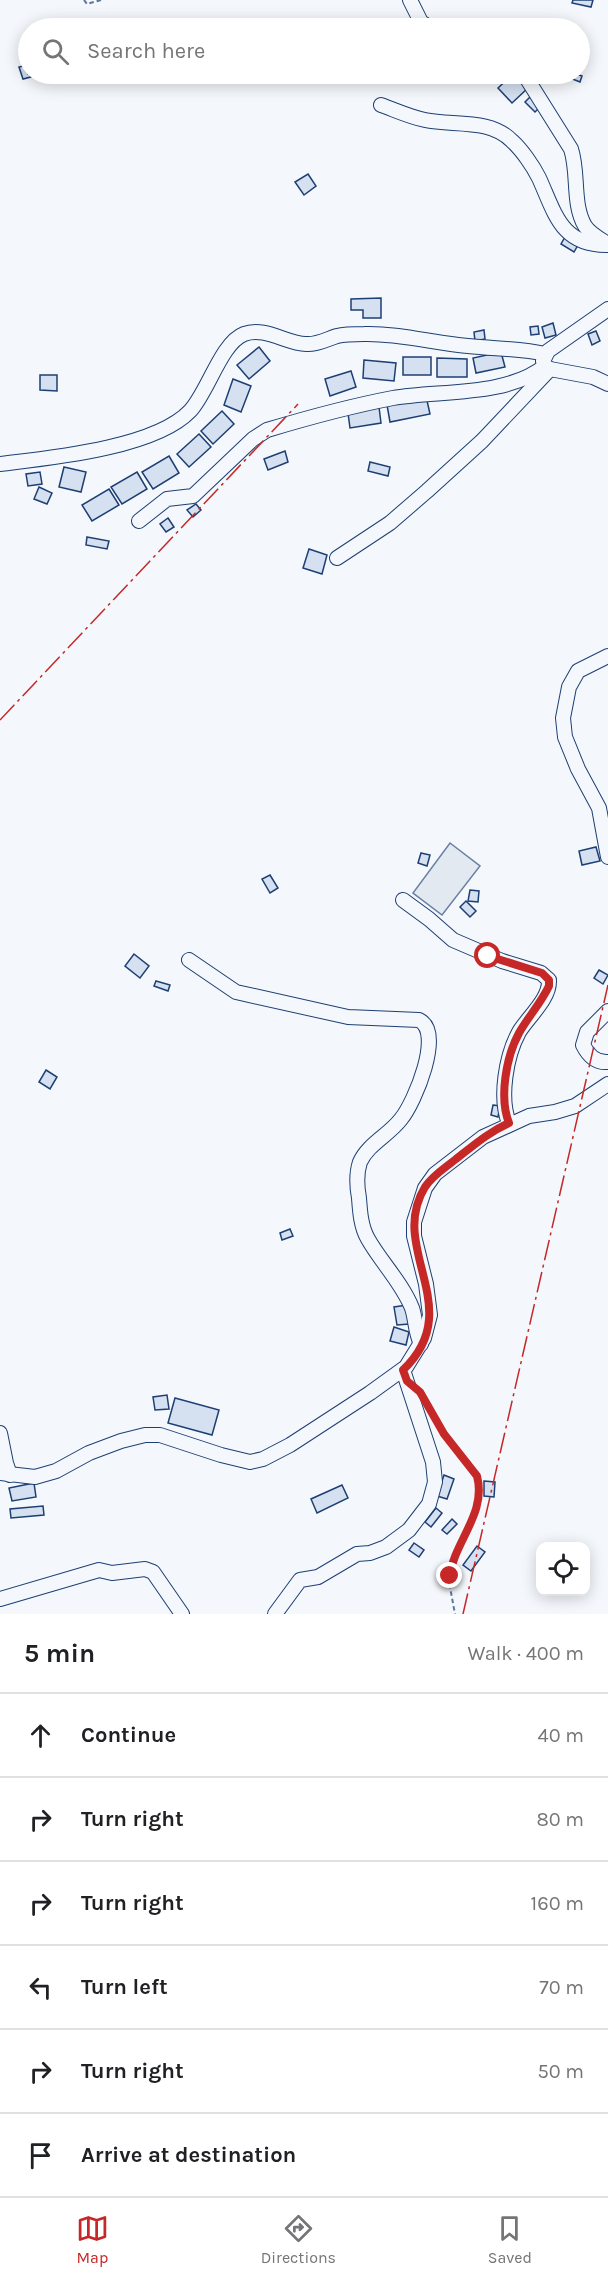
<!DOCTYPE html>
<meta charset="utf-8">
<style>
:root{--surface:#fff;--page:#f6f6f6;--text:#202124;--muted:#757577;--line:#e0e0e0;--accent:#c62828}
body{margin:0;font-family:Karla,sans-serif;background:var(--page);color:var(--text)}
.controls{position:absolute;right:18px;bottom:18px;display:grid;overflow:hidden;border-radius:12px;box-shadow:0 3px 15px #0003}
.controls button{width:54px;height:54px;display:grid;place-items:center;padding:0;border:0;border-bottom:2px solid var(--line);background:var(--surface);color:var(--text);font:30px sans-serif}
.stop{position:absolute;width:18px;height:18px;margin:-14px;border:4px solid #c62828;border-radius:50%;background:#fff}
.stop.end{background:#c62828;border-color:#fff;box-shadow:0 2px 6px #0008}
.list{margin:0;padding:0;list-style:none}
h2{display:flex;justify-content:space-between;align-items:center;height:78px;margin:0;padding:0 24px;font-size:26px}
h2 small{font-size:20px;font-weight:400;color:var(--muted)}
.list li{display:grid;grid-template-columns:39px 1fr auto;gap:18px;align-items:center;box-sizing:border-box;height:84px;padding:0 24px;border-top:2px solid var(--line)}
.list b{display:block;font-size:22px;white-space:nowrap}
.list em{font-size:20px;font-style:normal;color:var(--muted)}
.icon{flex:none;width:33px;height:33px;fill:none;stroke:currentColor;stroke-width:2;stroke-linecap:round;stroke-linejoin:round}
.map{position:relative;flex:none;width:608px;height:1614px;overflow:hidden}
.search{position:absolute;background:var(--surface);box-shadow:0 3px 15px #0003;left:18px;right:18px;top:18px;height:66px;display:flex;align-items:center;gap:15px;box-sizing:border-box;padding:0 21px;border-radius:33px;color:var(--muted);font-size:22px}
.sheet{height:582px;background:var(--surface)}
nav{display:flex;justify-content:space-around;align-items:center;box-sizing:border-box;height:84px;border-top:2px solid var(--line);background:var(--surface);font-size:16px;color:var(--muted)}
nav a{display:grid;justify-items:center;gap:3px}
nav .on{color:var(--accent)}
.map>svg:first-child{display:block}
.green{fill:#e3e9f0;stroke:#687fa3;stroke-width:1.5}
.building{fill:#d5e0f0;stroke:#1d3f73;stroke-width:1.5}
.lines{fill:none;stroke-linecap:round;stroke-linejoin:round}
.minor-casing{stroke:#1d3f73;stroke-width:16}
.path{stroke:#5e769c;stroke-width:2;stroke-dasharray:4.5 3;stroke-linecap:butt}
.minor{stroke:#f4f7fb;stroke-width:14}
.power{stroke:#c62828;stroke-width:1.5;stroke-dasharray:21 4.5 3 4.5;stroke-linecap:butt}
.route{stroke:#c62828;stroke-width:8}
</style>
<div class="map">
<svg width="608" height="1614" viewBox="0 0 608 1614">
<rect width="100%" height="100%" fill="#f4f7fb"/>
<path class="green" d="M450,843L480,866L442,915L413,893Z"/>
<g class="building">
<path d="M573,0H593L591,7L572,3Z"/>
<path d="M28,65V74H42L23,79L19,67Z"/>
<path d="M513,74H517L529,87L512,103L498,88Z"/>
<path d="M560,74H576L582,76L580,82Z"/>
<path d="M530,97L540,107L535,112L525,102Z"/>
<path d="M308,174L316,186L304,195L295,182Z"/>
<path d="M565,237L578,245L574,252L561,244Z"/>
<path d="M381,298V318H363V310H351V299Z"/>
<path d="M553,323L556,335L545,338L542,327Z"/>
<path d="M538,326L539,334L531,335L530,327Z"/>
<path d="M484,330L485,339L475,341L474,332Z"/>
<path d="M596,331L600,341L592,345L588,334Z"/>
<path d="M259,347L270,361L249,379L237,365Z"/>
<path d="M501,352L505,367L476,373L473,358Z"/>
<rect x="403" y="357" width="28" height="18"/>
<path d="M437,358L467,359V377H437Z"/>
<path d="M364,360L396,363L394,381L363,378Z"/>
<path d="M351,371L356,387L330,396L325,379Z"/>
<path d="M40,375H57V391L40,390Z"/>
<path d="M233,379L251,386L241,412L224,405Z"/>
<path d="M426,396L430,414L390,422L387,405Z"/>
<path d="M379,407L381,423L350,428L348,413Z"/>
<path d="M222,411L234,424L213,444L201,431Z"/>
<path d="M199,434L211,447L189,467L177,454Z"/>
<path d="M285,451L288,462L268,470L264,459Z"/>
<path d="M169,456L179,473L153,489L142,472Z"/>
<path d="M370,462L390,467L388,476L368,471Z"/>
<path d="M64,467L86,472L81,492L59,487Z"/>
<path d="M40,472L42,484L28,486L26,474Z"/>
<path d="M137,472L147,489L122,504L111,487Z"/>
<path d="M39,487L52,493L47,504L34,499Z"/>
<path d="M109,489L119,505L92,521L82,505Z"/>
<path d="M196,504L201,510L193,517L187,510Z"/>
<path d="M168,518L174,527L166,532L160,524Z"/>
<path d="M87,537L109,541L107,549L86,545Z"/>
<path d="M309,549L327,555L322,574L303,568Z"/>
<path d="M596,847L600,861L582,865L579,851Z"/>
<path d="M421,853L430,855L427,866L418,863Z"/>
<path d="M270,875L278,888L270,893L262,879Z"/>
<path d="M470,890L479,891L478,902L468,901Z"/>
<path d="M466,901L476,911L470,917L460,907Z"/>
<path d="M134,954L149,966L140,978L125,966Z"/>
<path d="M599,970L608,975L603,984L594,978Z"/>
<path d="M156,981L170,985L168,991L154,986Z"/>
<path d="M46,1070L57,1077L50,1089L39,1082Z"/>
<path d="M493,1105L500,1106L498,1117L491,1115Z"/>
<path d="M290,1229L293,1236L282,1240L280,1233Z"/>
<path d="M407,1305L409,1324L397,1325L394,1307Z"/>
<path d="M394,1327L409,1332L406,1345L390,1341Z"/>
<path d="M167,1395L169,1409L155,1410L153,1397Z"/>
<path d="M175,1398L219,1410L212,1435L168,1423Z"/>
<path d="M444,1475L454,1479L447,1499L437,1496Z"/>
<path d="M484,1481L495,1482L494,1497L484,1496Z"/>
<path d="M34,1483L36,1497L12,1501L9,1488Z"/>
<path d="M342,1485L348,1498L317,1513L311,1499Z"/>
<path d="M43,1506L44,1515L11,1518L10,1509Z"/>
<path d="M436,1508L442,1513L431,1527L425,1522Z"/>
<path d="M452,1519L457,1524L447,1534L442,1530Z"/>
<path d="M414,1543L424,1550L419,1557L409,1550Z"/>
<path d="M477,1546L485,1552L471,1571L463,1565Z"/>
</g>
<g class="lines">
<defs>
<g id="minor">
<path d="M410,0L421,22L431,28"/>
<path d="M524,74L571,149C579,173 572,204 585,226C590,234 600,239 608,244"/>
<path d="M381,105C395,110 410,117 425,120C453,126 490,118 512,141C522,150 533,166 539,178C555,213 561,246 608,245"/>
<path d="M608,309L548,351L543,361L545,366L550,369L593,377L608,384"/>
<path d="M0,464C50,458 155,448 190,411C208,392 221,343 244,334C265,326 287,344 306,344C317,345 327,339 337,336C345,334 355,334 364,334C399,333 433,343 468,346C494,349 520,348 545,354"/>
<path d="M139,521L167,499L193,496L253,439L267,430C307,418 351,406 393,398C440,390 506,397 545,366"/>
<path d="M337,558L390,523L427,491L482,441L550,369"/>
<path d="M608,656L578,671L569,687L563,718L565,737L578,769L599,808L608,857"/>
<path d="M403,900L429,919L453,940L502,961L541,973L549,980C550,999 528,1017 519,1032C506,1056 499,1098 509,1123"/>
<path d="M189,960L236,992L348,1017L419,1020C444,1032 415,1102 401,1119C389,1135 368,1144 360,1162C356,1174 357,1187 359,1198C360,1212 361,1227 368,1239C381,1262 402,1283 412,1308C416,1320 415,1332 421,1344"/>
<path d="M608,1011L587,1032L583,1045C588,1055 596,1063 608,1062"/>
<path d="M0,1433L6,1463L10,1475"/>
<path d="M0,1473L35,1477L56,1471L89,1453L121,1441L145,1435H160L221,1455L250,1462L263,1459L290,1445L370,1393L406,1367L424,1338L430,1315L426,1284L414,1236V1222L425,1188L435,1174L483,1137L529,1116L555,1112L575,1106L608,1084"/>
<path d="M0,1599L99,1570L112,1573L145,1569L153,1572L182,1614"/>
<path d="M275,1614L300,1580L318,1577L357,1554L370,1553L386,1547L409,1530L429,1504L435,1482L433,1462L403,1370"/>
</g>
</defs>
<use href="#minor" class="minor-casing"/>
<g class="path">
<path d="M84,0L87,4L101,0"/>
<path d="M433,1417L477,1476L479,1501L451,1565L450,1587L455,1614"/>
</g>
<use href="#minor" class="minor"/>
<g class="power">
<path d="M0,720L298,404"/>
<path d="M463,1614L608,985"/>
</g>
</g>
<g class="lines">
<path class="route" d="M450,1576C454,1541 487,1514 477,1476L444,1434L420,1392L407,1381L403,1370C468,1308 387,1249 425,1187C433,1175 445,1168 456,1159C474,1145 489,1132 509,1123C499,1098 506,1057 519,1033C528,1017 541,1003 549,986V980L542,973L488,956"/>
</g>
</svg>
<div class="controls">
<button><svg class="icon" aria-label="locate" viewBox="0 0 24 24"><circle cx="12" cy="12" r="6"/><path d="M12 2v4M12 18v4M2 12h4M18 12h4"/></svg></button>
</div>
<div class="stop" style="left:488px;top:956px"></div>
<div class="stop end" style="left:450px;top:1576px"></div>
<div class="search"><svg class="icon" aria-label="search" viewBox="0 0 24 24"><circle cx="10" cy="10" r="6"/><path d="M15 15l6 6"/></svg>Search here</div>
</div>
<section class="sheet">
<h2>5 min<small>Walk · 400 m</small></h2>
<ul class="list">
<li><svg class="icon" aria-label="ahead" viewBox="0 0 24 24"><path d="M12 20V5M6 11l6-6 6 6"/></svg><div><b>Continue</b></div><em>40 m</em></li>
<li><svg class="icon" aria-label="right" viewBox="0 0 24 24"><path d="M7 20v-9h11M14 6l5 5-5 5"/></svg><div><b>Turn right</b></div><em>80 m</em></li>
<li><svg class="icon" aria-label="right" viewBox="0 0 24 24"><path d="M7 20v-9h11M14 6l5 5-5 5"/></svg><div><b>Turn right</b></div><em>160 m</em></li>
<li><svg class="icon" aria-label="left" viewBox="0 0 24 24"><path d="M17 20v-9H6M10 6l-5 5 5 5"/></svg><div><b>Turn left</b></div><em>70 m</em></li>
<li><svg class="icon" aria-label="right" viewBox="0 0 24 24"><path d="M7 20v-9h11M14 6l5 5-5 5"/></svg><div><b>Turn right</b></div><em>50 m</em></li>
<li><svg class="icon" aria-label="arrive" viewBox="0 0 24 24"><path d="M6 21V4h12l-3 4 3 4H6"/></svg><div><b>Arrive at destination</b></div></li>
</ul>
</section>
<nav>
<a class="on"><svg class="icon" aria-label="map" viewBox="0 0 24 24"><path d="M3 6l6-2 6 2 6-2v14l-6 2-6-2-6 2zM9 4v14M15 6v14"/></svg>Map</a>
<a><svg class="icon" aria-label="directions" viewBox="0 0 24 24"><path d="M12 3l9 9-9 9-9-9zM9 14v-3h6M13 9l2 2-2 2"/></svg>Directions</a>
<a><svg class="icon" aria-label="saved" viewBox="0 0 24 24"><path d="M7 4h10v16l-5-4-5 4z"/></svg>Saved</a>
</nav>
